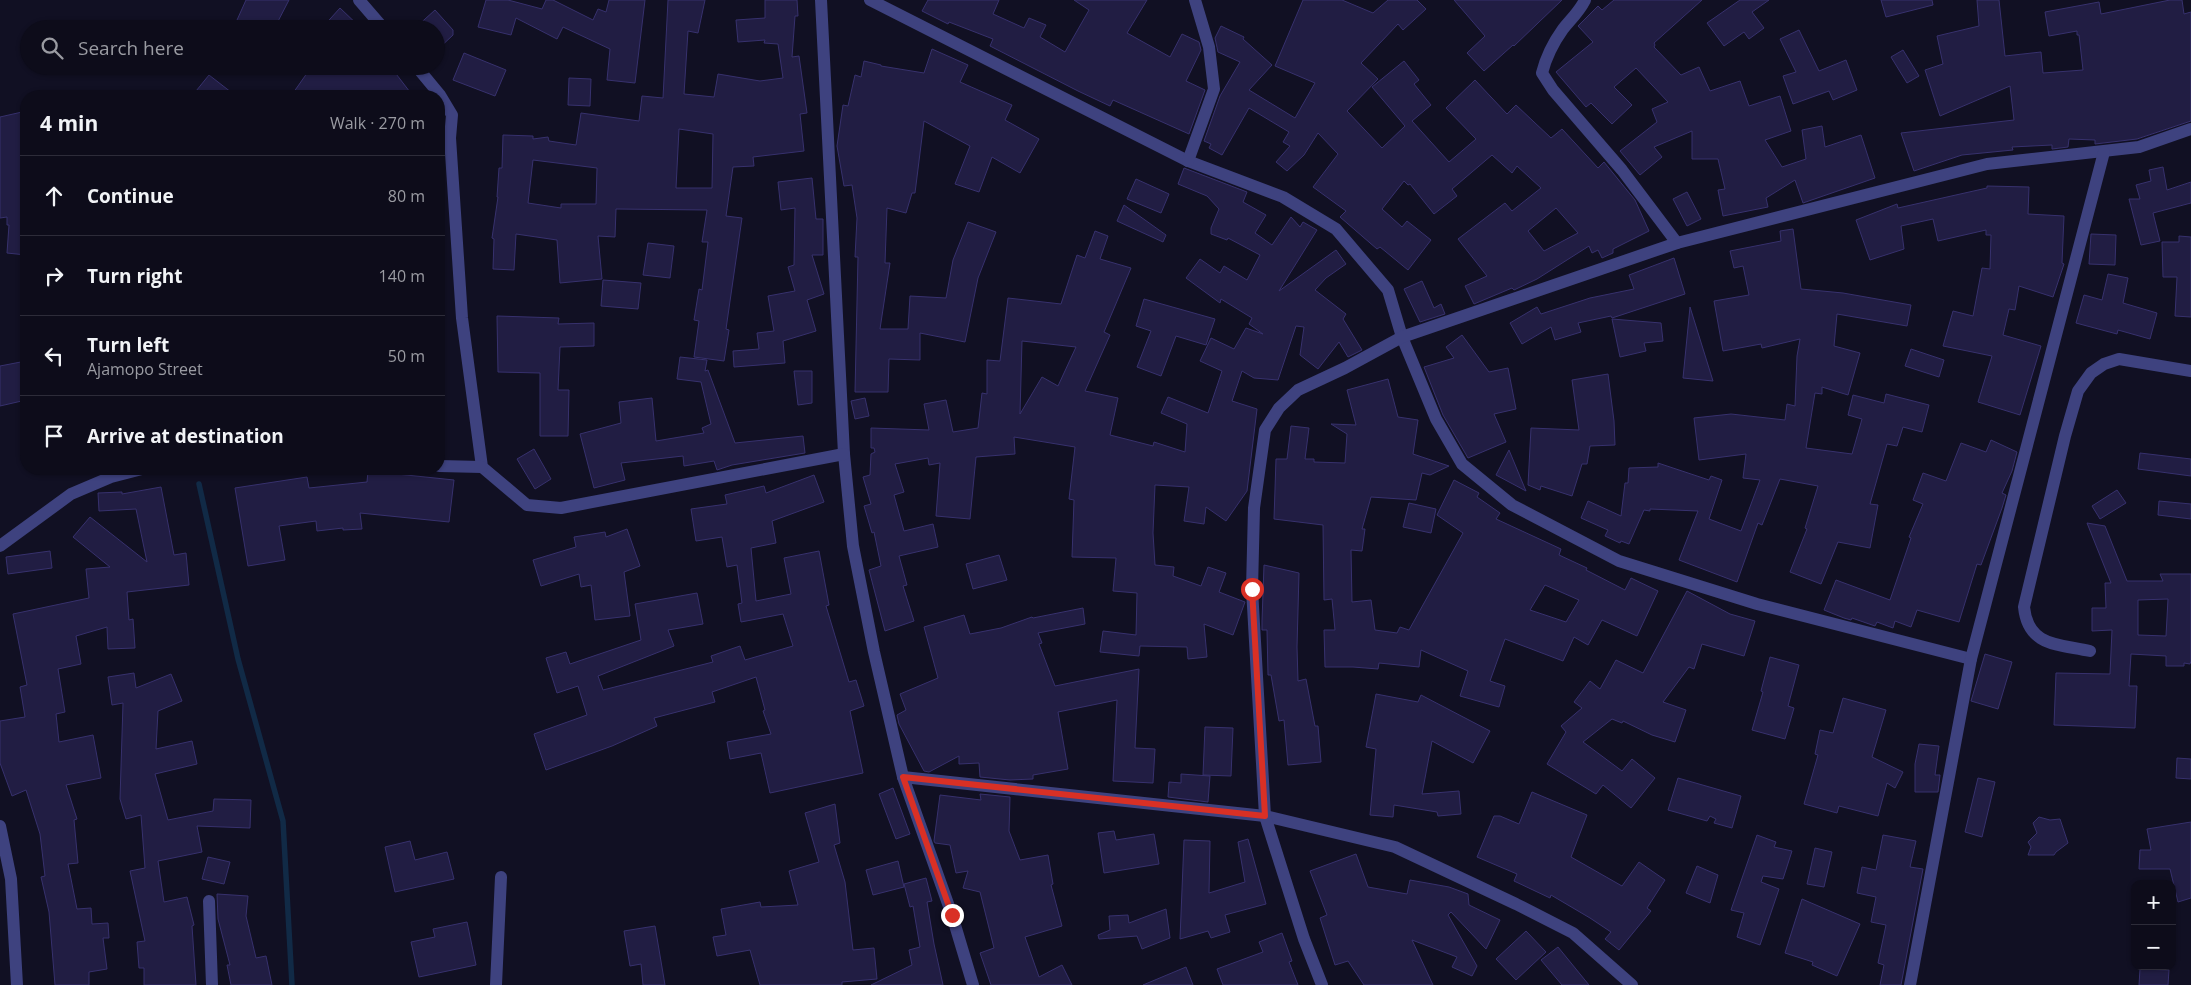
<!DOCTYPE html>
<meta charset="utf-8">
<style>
:root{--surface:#0d0c1a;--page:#161523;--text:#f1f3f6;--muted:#9a9ba2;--line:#2d2c39}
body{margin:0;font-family:"Open Sans",sans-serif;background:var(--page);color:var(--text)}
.controls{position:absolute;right:15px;bottom:15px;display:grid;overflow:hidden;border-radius:10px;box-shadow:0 1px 4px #0004}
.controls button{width:45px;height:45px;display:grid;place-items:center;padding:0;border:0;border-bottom:1px solid var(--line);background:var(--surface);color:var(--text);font:25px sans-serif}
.stop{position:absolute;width:15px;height:15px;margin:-11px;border:4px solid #d93025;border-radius:50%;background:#fff}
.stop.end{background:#d93025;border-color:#fff;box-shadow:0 1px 5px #0008}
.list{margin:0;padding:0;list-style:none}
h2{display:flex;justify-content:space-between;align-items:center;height:65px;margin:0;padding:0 20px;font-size:21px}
h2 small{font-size:16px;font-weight:400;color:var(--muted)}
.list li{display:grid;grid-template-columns:32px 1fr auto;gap:15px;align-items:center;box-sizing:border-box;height:80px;padding:0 20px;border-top:1px solid var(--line)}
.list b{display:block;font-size:19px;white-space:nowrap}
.list p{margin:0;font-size:16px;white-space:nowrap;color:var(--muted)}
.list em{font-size:16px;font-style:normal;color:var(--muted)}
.icon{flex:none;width:28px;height:28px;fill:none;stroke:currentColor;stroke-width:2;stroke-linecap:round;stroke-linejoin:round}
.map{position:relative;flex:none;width:2191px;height:985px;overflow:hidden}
.search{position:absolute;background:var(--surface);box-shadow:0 1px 4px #0004;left:20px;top:20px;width:425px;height:55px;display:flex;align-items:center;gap:12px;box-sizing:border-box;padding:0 18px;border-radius:28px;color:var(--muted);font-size:19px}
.panel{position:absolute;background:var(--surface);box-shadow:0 1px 4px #0004;left:20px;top:90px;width:425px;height:385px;border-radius:20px}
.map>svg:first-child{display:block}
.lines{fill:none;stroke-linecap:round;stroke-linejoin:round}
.stream{stroke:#112a46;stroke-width:5.5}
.building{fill:#211d43;stroke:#37316d;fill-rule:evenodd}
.minor{stroke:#3e427f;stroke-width:12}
.route{stroke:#d93025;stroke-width:6}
</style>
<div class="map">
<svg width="2191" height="985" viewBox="0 0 2191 985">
<rect width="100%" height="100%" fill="#111023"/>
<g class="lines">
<path class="stream" d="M199,484L238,659L283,821L292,985"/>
</g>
<g class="building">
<path d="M246,0H289L274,29H233Z"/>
<path d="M486,0H508L542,9L546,0H553L593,20L598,9L606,12L609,0H645L635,83L607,80L610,49L563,27L557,39L516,18L511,35L478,27Z"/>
<path d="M668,0H705L698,33L688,31L684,94L714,97L718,74L760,81L783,78L778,44L764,43L765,40L738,42L736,20L765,18V0H797L798,16H795L792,57L799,56L807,113L800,114L804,151L753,157L754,166L733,167L726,216L742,218L726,329L729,330L724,361L694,357L699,321L694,320L699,289L702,290L708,242H702L707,210L616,209L615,237L598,236L602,279L560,283L557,240L516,234L514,270L493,269L494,239L492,238L498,197H497L499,168H502L503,135L533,136V139L548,137L549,141L576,145L581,113L639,121L642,96L663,98ZM679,129L713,134L712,188H676ZM533,160L597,168L596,204H561V208L528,203Z"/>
<path d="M928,0H999L993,14L1024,28L1029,18L1046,25L1040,37L1065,52L1089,10L1074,0H1147L1127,33L1170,57L1182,34L1199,42L1201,50L1186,81L1205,90L1189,134L1113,100L1110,106L1078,91L990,46L993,39L949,22L948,24L922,11Z"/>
<path d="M1303,0H1342L1373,13L1388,0H1417L1426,9L1403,30L1398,24L1361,63L1378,79L1347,111L1382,148L1405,126L1372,87L1404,61L1419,80L1414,84L1431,105L1412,121L1449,162L1476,139L1446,108L1475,80L1507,114L1516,105L1551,138L1562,129L1598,168L1604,162L1635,200L1649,231L1613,249V253L1602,258L1598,250L1592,253L1589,246L1537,279L1514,290L1512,288L1474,304L1465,286L1487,276L1458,239L1505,203L1512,211L1541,188L1517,166L1512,173L1492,155L1452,189L1457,196L1434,214L1410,184L1408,185L1404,181L1382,209L1402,227L1407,221L1431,240L1408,270L1380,247L1377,249L1340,217L1346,211L1313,187L1338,154L1318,133L1304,155L1287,171L1276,162L1290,146L1283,142L1289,132L1249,108L1222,155L1209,148L1211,144L1204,141L1220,96L1240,62L1218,52L1215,38L1221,26L1244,37L1243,39L1272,65L1249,90L1295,118L1315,83L1275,66ZM1556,208L1578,233L1544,251L1528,231Z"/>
<path d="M1454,0H1562L1514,46L1513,45L1484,71L1467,53L1485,36Z"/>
<path d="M1614,0H1702L1654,43L1655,45L1654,47L1681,75L1699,67L1710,91L1740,81L1749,106L1780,96L1791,131L1765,140L1782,167L1806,159L1802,130L1822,126L1825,147L1861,135L1875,178L1803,203L1795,180L1766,198L1768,207L1723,216L1718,190L1725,189L1718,159H1692V131L1654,147L1662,157L1640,175L1620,151L1657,122L1652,109L1668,102L1636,68L1614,87L1632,105L1612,124L1591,103L1586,107L1556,72L1593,42L1578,26L1598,6L1602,10Z"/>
<path d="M1740,0H1769L1752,12L1764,28L1749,39L1744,32L1724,46L1707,23Z"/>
<path d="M1881,0H1932L1933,5L1886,17Z"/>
<path d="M1977,0H1999L2005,56L2041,52L2043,73L2083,70L2079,35H2077V31L2049,36L2045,12L2099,2L2101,14L2170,0H2182L2184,14L2191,12V121L2137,139L2095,144V140L2069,139L2068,147L2052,149V145L2012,147L2013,150L1962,155L1914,171L1901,133L2014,120L2010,86L1940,116L1925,70L1943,64L1937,36L1979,26Z"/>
<path d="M340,8L362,29H321Z"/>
<path d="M435,10L453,30V35L436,51V29H414Z"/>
<path d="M1799,30L1819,71L1846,60L1857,90L1833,100L1829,91L1793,104L1783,76L1796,72L1780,39Z"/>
<path d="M932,49L968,65L960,82L1012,105L1005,120L1039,139L1020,173L992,157L979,192L955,184L970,146L924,121L915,193H912L906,213L887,208L885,263H890L880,329H908L910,296L946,298L953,260L968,222L996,232L978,278L965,342L920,333V360L889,359L888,392H855L858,257H855L857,218L852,185L844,186L837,146L843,105L848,106L855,75L861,77L864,61L881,65V66L924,73Z"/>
<path d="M1903,50L1919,76L1907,83L1891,57Z"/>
<path d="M464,53L506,70L495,96L453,80Z"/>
<path d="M312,66H367L370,69L373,66H390L413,96H291Z"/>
<path d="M209,75L236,96H192Z"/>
<path d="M569,78L591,79L590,106L568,105Z"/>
<path d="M22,112L26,138V255L7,253L9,225H7V217L0,218V117Z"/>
<path d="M2163,167L2167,190L2191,182V203L2153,213L2160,241L2141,245L2129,199H2140L2136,185L2151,181L2149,170Z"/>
<path d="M1184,168L1247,192L1243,202L1266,215L1255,233L1272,245L1291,217L1300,227L1303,222L1317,230L1279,291L1336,250L1346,264L1326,278L1315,290L1346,314L1343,319L1362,350L1348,357L1339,342L1318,369L1300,355L1304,327L1296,326L1278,380L1254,378L1242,371L1232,401L1257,409L1247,491L1226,521L1206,507L1204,524L1184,521L1189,487L1155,485L1153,533L1155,565L1174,567L1173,576L1201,586L1208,567L1226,573L1219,592L1245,602L1233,635L1204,624L1207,657L1188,659L1187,647L1140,646L1139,656L1100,652L1103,631L1136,635L1137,593L1113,591L1116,558L1072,557L1074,500L1069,499L1075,447L1014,437L1015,454L976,457L970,519L936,516L940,463L929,465L928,458L895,464L904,492L894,495L904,531L933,524L938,547L899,556L907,585L903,586L914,621L885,631L869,570L881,566L874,532L872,533L864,506L871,504L863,477L870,475L871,454L875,452L874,448H871V428L929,430L924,404L946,400L953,432L978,428L982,393L987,394V360L1000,361L1008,298L1061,304L1077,255L1085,258L1095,231L1108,236L1100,259L1131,268L1104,332L1110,335L1085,391L1118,398L1110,435L1153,446L1154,442L1185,452L1187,424L1161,413L1168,397L1208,413L1222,371L1200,361L1211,338L1234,349L1246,328L1263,334L1249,324L1252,318L1221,299L1220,303L1186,278L1200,259L1220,273L1224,266L1247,280L1260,255L1228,238L1227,240L1211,234V228L1219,209L1207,196L1178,184ZM1022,341L1076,347L1058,386L1042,377L1020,414Z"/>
<path d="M812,178L816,219H823V255H812L824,294L807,300L816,331L783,341L785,363L734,367L733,351L759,349L757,333L774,331L768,296L795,291L788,267L794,265L795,208L781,210L778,182Z"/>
<path d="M1136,179L1169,194L1161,213L1127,199Z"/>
<path d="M1987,186L2029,187L2028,214L2064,216L2062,263L2064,264L2053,297L2019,286L2015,310L2009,309L2003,335L2041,346L2020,415L1978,402L1992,356L1943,346L1953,311L1973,316L1982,268L1990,269L1991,235H1986V230L1938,241L1933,219L1901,226L1904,249L1870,260L1856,220L1897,204L1898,208L1987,188Z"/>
<path d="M1687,192L1701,219L1687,226L1673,199Z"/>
<path d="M1124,205L1166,235L1163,242L1117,221Z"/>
<path d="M1793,229L1801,289L1843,293L1911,305L1907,326L1837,314L1834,346L1860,353L1848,395L1822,387V394L1815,393L1806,448L1852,454L1862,419L1848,415L1853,395L1884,403L1886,394L1929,405L1922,432L1903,427L1897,446L1887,444L1870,504L1878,505L1870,548L1838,542L1821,584L1790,572L1807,529L1805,528L1818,486L1780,479L1762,525L1758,523L1737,582L1679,560L1698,511L1650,509V511L1644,510L1629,544L1621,541L1620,543L1605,536L1608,530L1581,518L1588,501L1621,516L1625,483H1628L1629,468L1658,467V463L1709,480L1711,476L1722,480L1709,519L1741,531L1760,480L1743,478L1746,454L1699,460L1694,418L1731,414L1785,420L1787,404L1795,406L1797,356L1800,339L1762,348L1761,344L1723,351L1714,301L1749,295L1743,266L1734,268L1730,251L1781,241L1780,231Z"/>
<path d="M2091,234L2116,235L2115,265L2089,264Z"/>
<path d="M2179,236L2191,237V317L2175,316L2177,277H2163L2162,242H2179Z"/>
<path d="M648,243L674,246L670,278L643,275Z"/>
<path d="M1674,258L1685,294L1612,318L1611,316L1578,323L1581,332L1555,340L1551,327L1522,344L1510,323L1537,307L1541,314L1590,298L1634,289L1629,275Z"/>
<path d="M2108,274L2128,278L2123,303L2157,313L2150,339L2118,330L2117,334L2076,323L2084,295L2102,300Z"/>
<path d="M603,280L641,283L638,309L601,306Z"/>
<path d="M1422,281L1434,308L1441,304L1445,314L1420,322L1404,289Z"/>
<path d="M1144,299L1215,319L1206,345L1176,336L1161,376L1137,367L1151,331L1136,326Z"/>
<path d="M1690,307L1713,381L1683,378Z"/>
<path d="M497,316L559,318L558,324L594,323V346L560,347L558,390H569L568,436H540V373L498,372Z"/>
<path d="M1612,319L1661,323L1663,341L1644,343L1646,351L1620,357Z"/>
<path d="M1462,335L1489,372L1508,368L1516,409L1494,414L1506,442L1468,458L1443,415L1424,367L1454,358L1446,347Z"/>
<path d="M1911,349L1944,360L1939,377L1905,366Z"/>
<path d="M680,357L707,360L705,371L708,370L735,443L803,436L805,453L732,465L717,470L714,461L684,466L683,456L621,463L625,480L594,488L580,434L621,423L619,402L652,398L656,441L704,433L702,428L711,424L701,382L677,379Z"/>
<path d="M26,361V400L0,406V366Z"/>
<path d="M794,371H812V403L798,405Z"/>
<path d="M1608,374L1614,421L1615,445L1590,446L1587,464H1582L1572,496L1541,486L1540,490L1528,485L1531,428L1579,430L1572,380Z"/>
<path d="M1388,379L1398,417L1418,420L1413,454L1449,466L1430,475L1422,473L1416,500L1371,497L1362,529H1365L1362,551L1351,550L1352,602L1371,600L1375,630L1397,633L1400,627L1409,630L1463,533L1437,515L1454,480L1479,493L1477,497L1500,513L1496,519L1561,549L1559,555L1587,568L1586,570L1625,590L1631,578L1658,591L1637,636L1602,620L1588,645L1574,637L1563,661L1505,639L1490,681L1505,686L1499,707L1460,696L1468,671L1421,650L1419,667L1379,663L1378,669L1353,667H1325L1324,630H1335L1332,599L1324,600L1323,525L1274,519L1276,459H1287L1291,426L1309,428L1305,459H1314V462L1345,463L1347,434L1331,424L1356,425L1347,390ZM1545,585L1579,600L1566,622L1530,610Z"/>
<path d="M865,398L869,416L855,419L851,401Z"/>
<path d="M1991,440L2017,452L2012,471L2002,493L2006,495L2002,508L1981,565L1977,564L1959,622L1917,610L1911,627L1895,621L1893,628L1877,622L1875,626L1852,618L1851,620L1844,618L1824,610L1836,580L1890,600L1911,538L1909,537L1923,504L1913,500L1923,473L1946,481L1961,443L1986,452Z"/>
<path d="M534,449L551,479L535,489L517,459Z"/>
<path d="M1509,450L1526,491L1496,475Z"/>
<path d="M2140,453L2191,459V476L2138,469Z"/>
<path d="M368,471L454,480L449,522L360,513L362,529L343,530V528L317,531L316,521L279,526L285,560L248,566L235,488L307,477L309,488L367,482Z"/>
<path d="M814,475L824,502L772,521L776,543L751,548L756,601L791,594L784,558L819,551L829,605L826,606L849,682L856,680L864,706L850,711L863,773L770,793L761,753L730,759L727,742L771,734L763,711L765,710L756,677L712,692L715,702L654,718L657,726L612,746L546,770L534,734L587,715L578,686L557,693L546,658L566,652L570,664L641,640L635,604L697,593L703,624L668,630L674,646L598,676L603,690L713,662L711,656L740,646L745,660L793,646L783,614L741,622L738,604L742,603L737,565L727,567L722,537L696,541L691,509L727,504L725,495L764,486L766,493Z"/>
<path d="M161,487L174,555L186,553L189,585L127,592L129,620L133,619L135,648L108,649L107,627L76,636L81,664L58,669L65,712L56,714L59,742L93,735L101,778L66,785L77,819L74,820L78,863L68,864L77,909L91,908L92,924L108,923L109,938H103L107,969L89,972V985H55L49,912L41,877L45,876L40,834L26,790L12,796L0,763V721L25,717L20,687L27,685L13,614L89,598L86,569L110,567L73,537L90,517L147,562L136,509L99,511L98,493L122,492V494Z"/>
<path d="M2117,490L2126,503L2100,519L2092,506Z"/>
<path d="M2159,501L2191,504V519L2158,515Z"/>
<path d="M1409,503L1436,509L1431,533L1403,527Z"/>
<path d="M2087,523L2105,526L2127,581H2163L2160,574H2191V661L2190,664L2184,663V666H2166V656L2131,654L2129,686H2137L2135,728L2054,725L2056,673L2110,674L2112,630L2092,631V608H2106L2105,583H2111ZM2168,599L2166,636L2138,635V600Z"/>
<path d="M627,529L640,566L624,572L630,616L595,620L591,585L581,587L579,574L541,586L533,560L576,547L574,537L605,532L606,537Z"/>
<path d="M50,551L52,568L8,574L6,557Z"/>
<path d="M999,555L1007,580L973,589L966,564Z"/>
<path d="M1264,565L1299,573L1297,647L1298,681L1306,679L1315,726H1318L1321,762L1288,765L1284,720L1279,721L1271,675H1268L1267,630H1262V621Z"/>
<path d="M1687,591L1730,614L1755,621L1744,656L1702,644L1694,669L1689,667L1663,702L1686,710L1675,742L1652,735L1623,721L1622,723L1612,719L1583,742L1622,771L1632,759L1655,778L1631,808L1603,785L1596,794L1547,764L1566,732L1561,726L1582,708L1574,702L1590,681L1600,689L1616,660L1643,673Z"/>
<path d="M1083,608L1085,624L1038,633L1042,643L1039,644L1055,686L1139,669L1135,748L1155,749L1153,783L1113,781L1117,700L1058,712L1068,769L1033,775V779L1010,780L980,777L979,763L959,764V756L929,772L924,771L899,724L897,715L906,710L900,694L938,678L924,627L964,615L970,634L1001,628L1032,617L1033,618Z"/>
<path d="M1985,654L2012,662L1998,709L1971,701Z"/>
<path d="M1770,657L1799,665L1788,706L1794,708L1785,739L1752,730L1763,692L1761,691Z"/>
<path d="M134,673L136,688L171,674L182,701L158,711L156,749L192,741L197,764L155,774L168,820L213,811L214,799L251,800L250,828L197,826L202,852L158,861L164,902L187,897L194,925L192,926L196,985H144V968H139L137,942L145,941L130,871L145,868L141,815L126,819L120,799L123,703L112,705L108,677Z"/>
<path d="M1376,694L1418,702L1421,695L1490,731L1473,763L1432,741L1422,794L1459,791L1461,814L1438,816L1437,812L1394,805L1393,817L1370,815L1376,749L1366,747Z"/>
<path d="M1843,698L1886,710L1872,757L1903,772L1895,788L1887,783L1878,816L1839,806L1837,813L1804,804L1818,755L1815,754L1820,730L1833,733Z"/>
<path d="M1205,727L1233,728L1231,776L1203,775Z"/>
<path d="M1919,744L1939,746L1935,775H1940L1938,792H1915V764Z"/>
<path d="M2177,758L2191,759V779L2176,778Z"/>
<path d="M1181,774L1210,776L1208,802L1168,797L1169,782L1181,783Z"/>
<path d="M1678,778L1741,796L1732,828L1714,823L1716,819L1710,816L1707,821L1668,810Z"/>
<path d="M1978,778L1995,782L1982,837L1965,832Z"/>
<path d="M893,788L910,834L896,839L879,794Z"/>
<path d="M1532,792L1587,815L1571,857L1622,886L1639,862L1665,880L1647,908L1651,911L1619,950L1605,939L1611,932L1590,918L1551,895L1550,898L1514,881L1517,874L1477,857L1494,816H1500L1519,824Z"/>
<path d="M980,794L1010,797L1009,831L1020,860L1048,855L1053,884L1051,885L1062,926L1025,937L1039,977L1062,965L1072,985H991L980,953L994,948L980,892L963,888L968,871L956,873L950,845L935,843L934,841L940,795L981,800Z"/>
<path d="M835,804L840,843L834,845L845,882L853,950L874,948L877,979L842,982V985H760L750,950L717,956L713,937L726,935L721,909L760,902L761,907L798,905L789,871L819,862L805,813Z"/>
<path d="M2039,817L2050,820L2060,819L2068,843L2056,852L2054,855H2028L2031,847L2028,842L2037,833L2033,823Z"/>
<path d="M2191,822V898L2178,902L2170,869H2139L2140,850H2151L2147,829Z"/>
<path d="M1114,831L1116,840L1154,834L1159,864L1104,873L1098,833Z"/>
<path d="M1757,835L1776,842L1774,847L1792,851L1783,879L1763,876L1761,882L1779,889L1760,945L1737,937L1744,913L1731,910Z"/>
<path d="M1883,835L1916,841L1910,867L1923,869L1901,985H1880L1884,965L1878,963L1886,925L1871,922L1876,897L1857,893L1862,867L1876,870Z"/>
<path d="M1248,839L1266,904L1225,915L1230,932L1211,938L1208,931L1180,939L1184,840L1210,841L1209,893L1245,882L1238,842Z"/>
<path d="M410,841L415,860L447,852L454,879L395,892L385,847Z"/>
<path d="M1815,848L1832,852L1824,887L1807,884Z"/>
<path d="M1356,854L1368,887L1407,894L1410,880L1449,887L1468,894L1469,905L1500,920L1486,949L1451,912L1448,915L1477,966L1472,976L1452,967L1457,957L1412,940L1433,985H1364L1348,961L1335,965L1320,918L1327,915L1310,871Z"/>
<path d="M208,857L230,862L224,884L202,879Z"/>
<path d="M898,861L904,887L873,895L866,870Z"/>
<path d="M1697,866L1718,875L1710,903L1686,893Z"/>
<path d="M926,878L932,901L927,902L934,944L943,985H871L912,965L909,950L920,947L913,906L910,907L904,884Z"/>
<path d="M217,894L248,896L246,916L256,958L266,956L272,985H231L227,965H230L218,919Z"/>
<path d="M1802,899L1860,924L1837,976L1812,965L1813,962L1785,953Z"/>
<path d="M1166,909L1170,938L1142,949L1137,936L1099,939L1098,935L1110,930L1109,916L1128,915L1129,923Z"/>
<path d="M467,922L476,965L419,977L411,942L435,937L433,929Z"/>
<path d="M655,926L665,985H643L641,964L630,966L624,931Z"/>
<path d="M1526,931L1546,952L1516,980L1496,959Z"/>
<path d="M1282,933L1292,961L1289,962L1298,985H1223L1217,969L1263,952L1259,942Z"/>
<path d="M1558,947L1589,985H1562L1541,960Z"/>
<path d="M1186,967L1193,985H1143Z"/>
<path d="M2140,969L2169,970L2168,985H2139Z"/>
</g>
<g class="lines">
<g class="minor">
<path d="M359,0L384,29"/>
<path d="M821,0L844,454L853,546L874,652L903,777L952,915L973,985"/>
<path d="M870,0L1188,161L1283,197L1336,229L1388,290L1402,337L1436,419L1462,464L1512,505L1619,561L1757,604L1971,659"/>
<path d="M1585,0C1579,12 1571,19 1563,29C1553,43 1546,57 1542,73L1553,90L1622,170L1677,243"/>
<path d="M416,66L440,95L452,115L450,138L462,318L482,467L527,505L561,508L844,454"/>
<path d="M1188,161L1214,89L1209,47L1195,0"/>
<path d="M439,466L482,467"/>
<path d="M0,546L71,494L111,477L142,469"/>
<path d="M2090,651C2059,644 2028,647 2024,607L2065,436L2078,391L2091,373L2104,364L2119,359L2191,371"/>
<path d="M903,777L1265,816L1395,847L1516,904L1573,933L1632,985"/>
<path d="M0,826L11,879L17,985"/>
<path d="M209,901L212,985"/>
<path d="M496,985L501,877"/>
<path d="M1322,985L1304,939L1265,816L1252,589L1254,508L1265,430L1279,408L1298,390L1345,368L1402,337L1677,243L1987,164L2139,147L2191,129"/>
<path d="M1910,985L1971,659L2104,152"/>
</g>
</g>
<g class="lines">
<path class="route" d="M952,915L903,777L1265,816L1252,589"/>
</g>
</svg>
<div class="controls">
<button>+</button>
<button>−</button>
</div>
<div class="stop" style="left:1252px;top:589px"></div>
<div class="stop end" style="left:952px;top:915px"></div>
<div class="search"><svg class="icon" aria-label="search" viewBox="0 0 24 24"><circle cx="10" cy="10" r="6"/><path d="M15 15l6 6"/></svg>Search here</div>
<section class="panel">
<h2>4 min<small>Walk · 270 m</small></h2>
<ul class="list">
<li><svg class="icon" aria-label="ahead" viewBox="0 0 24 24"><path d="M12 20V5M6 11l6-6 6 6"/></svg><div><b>Continue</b></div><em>80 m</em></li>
<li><svg class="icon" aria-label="right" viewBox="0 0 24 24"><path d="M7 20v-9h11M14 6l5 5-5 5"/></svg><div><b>Turn right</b></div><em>140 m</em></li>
<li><svg class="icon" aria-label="left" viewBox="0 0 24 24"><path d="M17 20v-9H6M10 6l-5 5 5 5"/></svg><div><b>Turn left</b><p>Ajamopo Street</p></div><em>50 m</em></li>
<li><svg class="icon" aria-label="arrive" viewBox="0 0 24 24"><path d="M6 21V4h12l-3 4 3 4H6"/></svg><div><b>Arrive at destination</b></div></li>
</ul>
</section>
</div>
